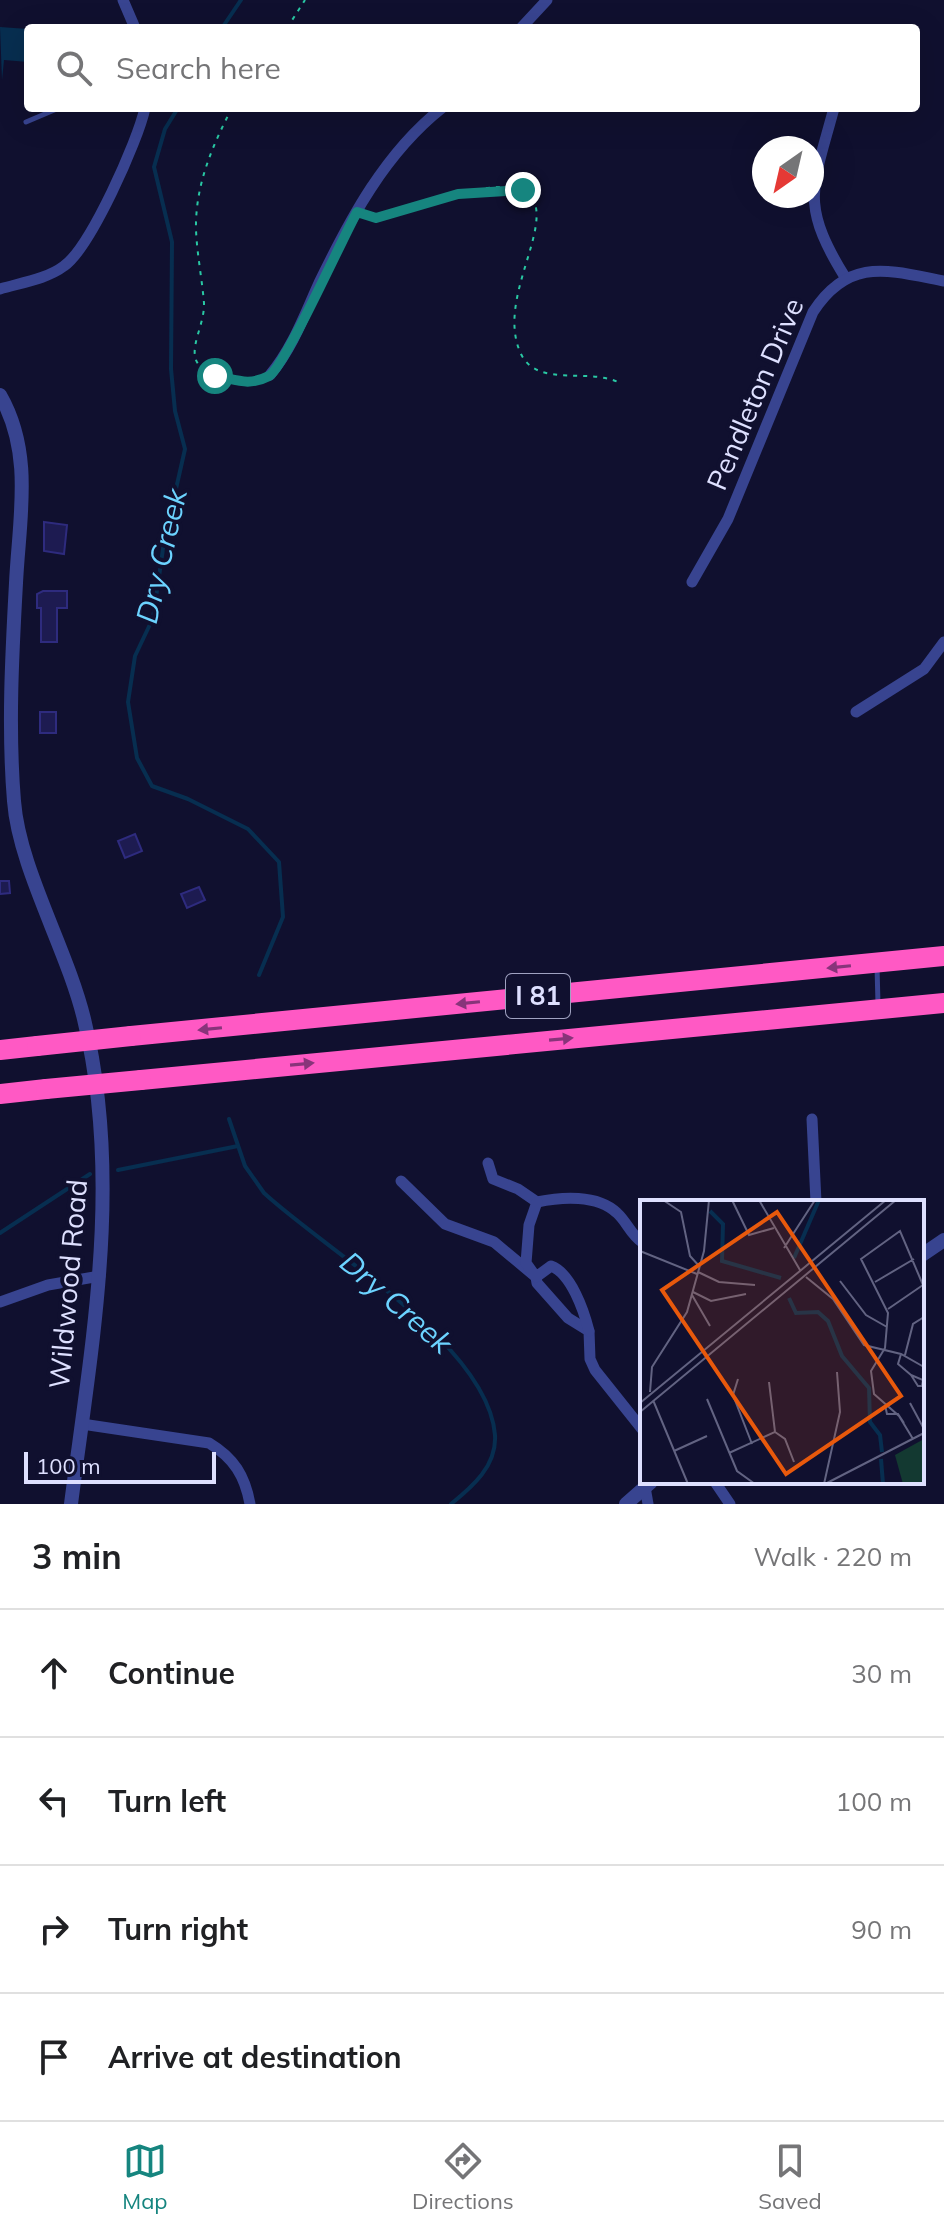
<!DOCTYPE html>
<meta charset="utf-8">
<style>
:root{--surface:#fff;--page:#f6f6f6;--text:#202124;--muted:#757577;--line:#e0e0e0;--accent:#16857f}
body{margin:0;font-family:Mulish,sans-serif;background:var(--page);color:var(--text)}
.compass{position:absolute;left:752px;top:136px;width:72px;height:72px;border-radius:50%;background:var(--surface);box-shadow:0 8px 32px #0002;rotate:214deg}
.scale{position:absolute;left:24px;bottom:20px;width:192px;box-sizing:border-box;padding-left:8px;border:4px solid #dee0ff;border-top:0;font-size:22px;line-height:28px;white-space:nowrap;color:#dee0ff;-webkit-text-stroke:6px #10102f;paint-order:stroke}
.stop{position:absolute;width:24px;height:24px;margin:-18px;border:6px solid #16857f;border-radius:50%;background:#fff}
.stop.end{background:#16857f;border-color:#fff;box-shadow:0 2px 8px #0008}
.list{margin:0;padding:0;list-style:none}
h2{display:flex;justify-content:space-between;align-items:center;height:104px;margin:0;padding:0 32px;font-size:34px}
h2 small{font-size:26px;font-weight:400;color:var(--muted)}
.list li{display:grid;grid-template-columns:52px 1fr auto;gap:24px;align-items:center;box-sizing:border-box;height:128px;padding:0 32px;border-top:2px solid var(--line)}
.list b{display:block;font-size:30px;white-space:nowrap}
.list em{font-size:26px;font-style:normal;color:var(--muted)}
.icon{flex:none;width:44px;height:44px;fill:none;stroke:currentColor;stroke-width:2;stroke-linecap:round;stroke-linejoin:round}
.map{position:relative;flex:none;width:944px;height:1504px;overflow:hidden}
.search{position:absolute;background:var(--surface);box-shadow:0 8px 32px #0002;left:24px;right:24px;top:24px;height:88px;display:flex;align-items:center;gap:20px;box-sizing:border-box;padding:0 28px;border-radius:8px;color:var(--muted);font-size:30px}
.sheet{height:616px;background:var(--surface)}
nav{display:flex;justify-content:space-around;align-items:center;box-sizing:border-box;height:112px;border-top:2px solid var(--line);background:var(--surface);font-size:22px;color:var(--muted)}
nav a{display:grid;justify-items:center;gap:4px}
nav .on{color:var(--accent)}
.map>svg:first-child{display:block}
.water{fill:#072e50}
.lines{fill:none;stroke-linecap:round;stroke-linejoin:round}
.stream{stroke:#072e50;stroke-width:4}
.building{fill:#1d1b51;stroke:#2e2b7e;stroke-width:2}
.path{stroke:#29c8a4;stroke-width:2;stroke-dasharray:4 6;stroke-linecap:butt}
.service{stroke:#384490;stroke-width:5}
.minor{stroke:#384490;stroke-width:11}
.tertiary{stroke:#384490;stroke-width:14}
.motorway{stroke:#ff59c4;stroke-width:20}
.motorway-bridge{stroke:#ff59c4;stroke-width:20}
.oneway{fill:#88347a}
.route{stroke:#16857f;stroke-width:10}
.labels{text-anchor:middle;stroke-width:8;stroke-linejoin:round;paint-order:stroke}
.shield{fill:#10102f;stroke:#a0a2c1;stroke-width:2}
.shield-label{font-size:26px;font-weight:bold;fill:#dee0ff}
.street-label{font-size:28px;fill:#dee0ff;stroke:#10102f}
.water-label{font-size:30px;font-style:italic;fill:#6cd3ff;stroke:#10102f}
.inset-river{fill:none;stroke:#072e50;stroke-width:4}
.inset-road{fill:none;stroke:#626382;stroke-width:2}
.view{fill:#e8590c;fill-opacity:0.15;stroke:#e8590c;stroke-width:4}
.inset-edge{fill:none;stroke:#dee0ff;stroke-width:4}
</style>
<div class="map">
<svg width="944" height="1504" viewBox="0 0 944 1504">
<rect width="100%" height="100%" fill="#10102f"/>
<path class="water" d="M0,27L28,29V62L4,60L2,80Z"/>
<g class="lines">
<g class="stream">
<path d="M222,28L241,0"/>
<path d="M178,108L165,129L154,167L172,242L171,369L175,411L185,449L164,542L153,618L135,656L128,702L137,758L152,786L188,799L248,829L279,862L283,917L259,975"/>
<path d="M229,1119L245,1166L264,1193C328,1252 488,1345 495,1435C497,1466 472,1487 451,1504"/>
<path d="M118,1170L238,1146"/>
<path d="M0,1233L90,1174"/>
</g>
</g>
<g class="building">
<path d="M44,522L67,525L64,554L44,551Z"/>
<path d="M43,591H67V608H57V642H41V608H37V594Z"/>
<rect x="40" y="712" width="16" height="21"/>
<path d="M135,834L142,851L125,858L118,841Z"/>
<path d="M0,881H9L10,893L0,894Z"/>
<path d="M199,887L205,900L187,908L181,894Z"/>
</g>
<g class="lines">
<g class="path">
<path d="M287,28L305,0"/>
<path d="M232,108C212,146 195,186 196,230C197,254 202,279 204,303C205,334 173,365 222,377C237,380 241,383 257,379"/>
<path d="M370,217C418,221 483,169 530,194C556,226 495,299 521,354C538,389 590,366 622,384"/>
</g>
<g class="service">
<path d="M26,122L59,108"/>
<path d="M877,966L878,1004"/>
</g>
<g class="minor">
<path d="M123,0L135,28"/>
<path d="M521,28L547,0"/>
<path d="M834,108C813,187 799,203 845,277"/>
<path d="M0,289C20,283 47,279 64,266C90,248 138,141 145,108"/>
<path d="M270,375C293,347 304,316 319,283C350,219 385,153 442,108"/>
<path d="M692,582L728,519L813,312C849,257 887,270 944,281"/>
<path d="M856,712L924,669L944,642"/>
<path d="M812,1119L816,1202"/>
<path d="M488,1163L493,1179L518,1189L537,1202C561,1197 597,1194 617,1213C627,1222 631,1235 642,1242"/>
<path d="M401,1181L445,1224L494,1242L536,1277L537,1283L568,1318L589,1331L590,1359L595,1370L642,1429"/>
<path d="M537,1202L529,1225L526,1263L536,1277L551,1266C571,1273 584,1311 589,1331"/>
<path d="M0,1302L48,1285L100,1276"/>
<path d="M82,1424L209,1443C234,1458 245,1476 250,1504"/>
<path d="M715,1482L730,1504"/>
<path d="M645,1487L648,1504"/>
</g>
<g class="tertiary">
<path d="M0,395C34,454 19,519 16,583C12,655 8,729 14,801C19,868 67,949 84,1019C123,1180 92,1342 71,1504"/>
<path d="M922,1255L944,1240"/>
<path d="M626,1504L651,1482"/>
</g>
<g class="motorway">
<path d="M131,1036L944,956"/>
<path d="M0,1050L37,1046"/>
<path d="M141,1080L944,1003"/>
<path d="M0,1094L46,1089"/>
</g>
<g class="motorway-bridge">
<path d="M37,1046L131,1036"/>
<path d="M46,1089L141,1080"/>
</g>
</g>
<defs><path id="oneway-solid" d="M-6-.8H1V-3.2L6.5 0L1 3.2V.8H-6Z" transform="scale(2)"/></defs>
<g class="oneway">
<use href="#oneway-solid" transform="translate(839 967) rotate(174)"/>
<use href="#oneway-solid" transform="translate(468 1003) rotate(174)"/>
<use href="#oneway-solid" transform="translate(210 1029) rotate(174)"/>
<use href="#oneway-solid" transform="translate(561 1039) rotate(-5)"/>
<use href="#oneway-solid" transform="translate(302 1064) rotate(-5)"/>
</g>
<g class="lines">
<path class="route" d="M215,376C235,379 248,387 269,376C285,366 342,239 357,212L376,218L458,194L523,190"/>
</g>
<g class="labels">
<rect class="shield" x="506" y="974" width="64" height="44" rx="6"/>
<g class="shield-label">
<text x="538" y="1005">I 81</text>
</g>
<g class="street-label">
<text transform="translate(755 394) rotate(-67)" y="10">Pendleton Drive</text>
<text transform="translate(68 1284) rotate(-85)" y="10">Wildwood Road</text>
</g>
<g class="water-label">
<text transform="translate(162 556) rotate(-77)" y="10">Dry Creek</text>
<text transform="translate(396 1303) rotate(41)" y="10">Dry Creek</text>
</g>
</g>
<g transform="translate(640 1200)">
<rect width="284" height="284" fill="#10102f"/>
<path d="M284,239V284H263L255,255Z" fill="#133931"/>
<path class="inset-river" d="M70,11L83,24L82,61L141,78M154,58L179,0M149,98L156,113L178,112L188,121L202,156L229,188L230,222L240,235L242,252M241,259L243,284"/>
<path class="inset-road" d="M23,0L41,12L50,56L60,67M92,0L109,35L134,28M119,0L160,70M144,48L175,0M0,51L57,74M58,72L79,82L115,85M166,77L193,99L224,145L261,154L284,167M200,81L226,115L247,127M235,82L274,59M53,92L71,101L106,94M52,95L70,126M248,109L283,85L260,31L221,59L248,113L245,148L231,171L234,194L259,216L273,239M261,154L258,164L271,175M265,155L273,124L284,117M271,175L283,180L282,186H278ZM98,179L93,195L112,244M10,192L12,167L47,112L64,51L69,0M67,199L97,271L115,284M13,200L48,284M0,203L246,0M270,203L284,229M245,205L247,214H258L264,223M0,212L256,0M135,232L145,239L154,262M34,251L67,236M89,253L135,232L129,182M184,284L200,212L197,172M185,284L284,233"/>
<path class="view" d="M137,12L261,196L146,274L22,90Z"/>
<rect width="284" height="284" class="inset-edge"/>
</g>
</svg>
<svg class="compass" viewBox="-18 -18 36 36"><path d="M0-13l5 13h-10z" fill="#e53935"/><path d="M0 13l5-13h-10z" fill="#757577"/></svg>
<div class="scale">100 m</div>
<div class="stop" style="left:215px;top:376px"></div>
<div class="stop end" style="left:523px;top:190px"></div>
<div class="search"><svg class="icon" aria-label="search" viewBox="0 0 24 24"><circle cx="10" cy="10" r="6"/><path d="M15 15l6 6"/></svg>Search here</div>
</div>
<section class="sheet">
<h2>3 min<small>Walk · 220 m</small></h2>
<ul class="list">
<li><svg class="icon" aria-label="ahead" viewBox="0 0 24 24"><path d="M12 20V5M6 11l6-6 6 6"/></svg><div><b>Continue</b></div><em>30 m</em></li>
<li><svg class="icon" aria-label="left" viewBox="0 0 24 24"><path d="M17 20v-9H6M10 6l-5 5 5 5"/></svg><div><b>Turn left</b></div><em>100 m</em></li>
<li><svg class="icon" aria-label="right" viewBox="0 0 24 24"><path d="M7 20v-9h11M14 6l5 5-5 5"/></svg><div><b>Turn right</b></div><em>90 m</em></li>
<li><svg class="icon" aria-label="arrive" viewBox="0 0 24 24"><path d="M6 21V4h12l-3 4 3 4H6"/></svg><div><b>Arrive at destination</b></div></li>
</ul>
</section>
<nav>
<a class="on"><svg class="icon" aria-label="map" viewBox="0 0 24 24"><path d="M3 6l6-2 6 2 6-2v14l-6 2-6-2-6 2zM9 4v14M15 6v14"/></svg>Map</a>
<a><svg class="icon" aria-label="directions" viewBox="0 0 24 24"><path d="M12 3l9 9-9 9-9-9zM9 14v-3h6M13 9l2 2-2 2"/></svg>Directions</a>
<a><svg class="icon" aria-label="saved" viewBox="0 0 24 24"><path d="M7 4h10v16l-5-4-5 4z"/></svg>Saved</a>
</nav>
